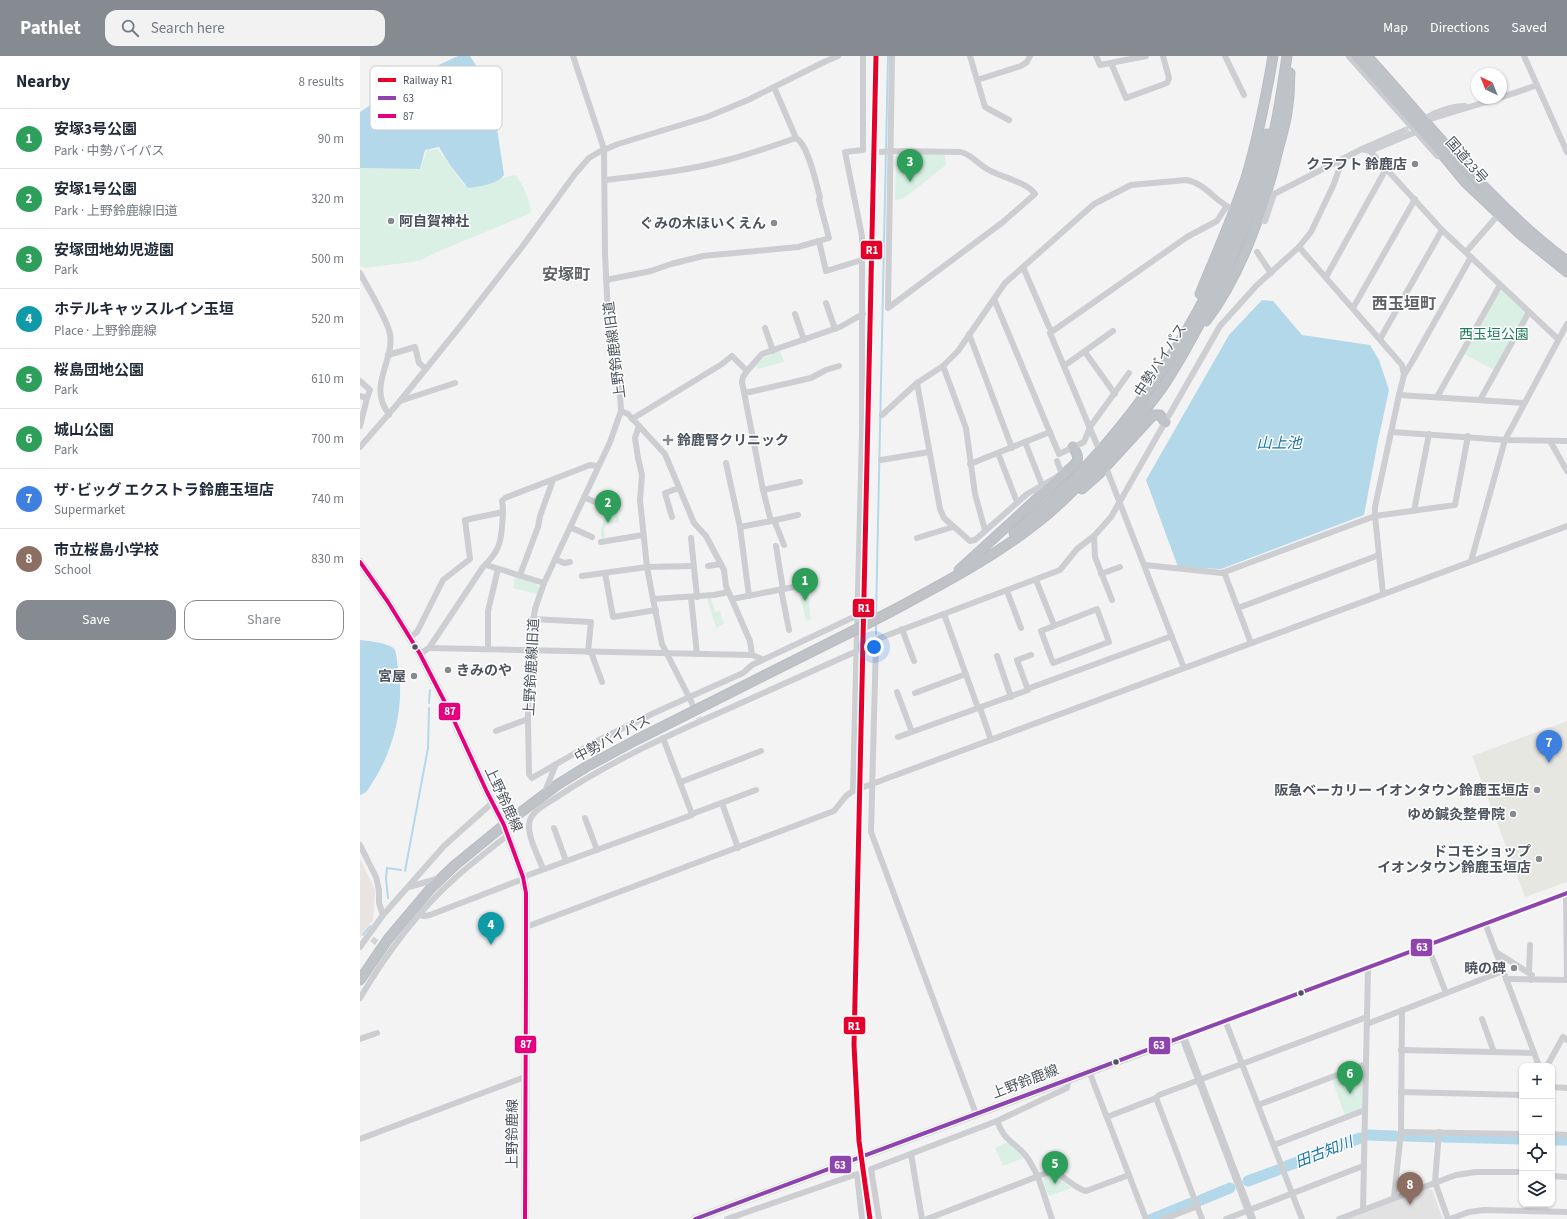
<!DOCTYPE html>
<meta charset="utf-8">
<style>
:root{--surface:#fff;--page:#f2f2f3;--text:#1f2937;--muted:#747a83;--line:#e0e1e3;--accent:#868b92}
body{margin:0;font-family:"Source Sans 3","Noto Sans JP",sans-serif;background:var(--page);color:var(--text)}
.controls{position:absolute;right:12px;bottom:12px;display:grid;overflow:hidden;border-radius:8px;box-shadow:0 1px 3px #0004}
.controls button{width:36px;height:36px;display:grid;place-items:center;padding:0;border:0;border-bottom:1px solid var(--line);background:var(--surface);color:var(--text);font:20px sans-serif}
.compass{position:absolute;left:1111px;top:12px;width:36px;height:36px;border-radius:50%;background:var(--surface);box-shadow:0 1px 3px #0004;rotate:317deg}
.you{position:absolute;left:514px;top:591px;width:14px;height:14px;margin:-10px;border:3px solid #fff;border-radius:50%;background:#1a73e8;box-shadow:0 0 0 6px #1a73e833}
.badge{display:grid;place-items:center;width:26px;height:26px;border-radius:50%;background:var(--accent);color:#fff;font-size:13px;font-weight:700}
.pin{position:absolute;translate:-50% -33px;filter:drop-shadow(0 1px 2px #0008)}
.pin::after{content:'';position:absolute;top:21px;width:14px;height:12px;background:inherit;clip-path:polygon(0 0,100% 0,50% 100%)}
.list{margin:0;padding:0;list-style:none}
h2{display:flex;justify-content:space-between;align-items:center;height:52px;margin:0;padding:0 16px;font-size:17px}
h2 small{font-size:13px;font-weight:400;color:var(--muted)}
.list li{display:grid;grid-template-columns:26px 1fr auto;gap:12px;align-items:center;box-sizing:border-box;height:60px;padding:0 16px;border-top:1px solid var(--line)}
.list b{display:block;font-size:15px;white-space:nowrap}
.list p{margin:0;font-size:13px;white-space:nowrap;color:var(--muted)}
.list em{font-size:13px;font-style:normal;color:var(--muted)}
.actions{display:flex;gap:8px;padding:12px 16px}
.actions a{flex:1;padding:9px 0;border:1px solid var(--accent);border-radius:12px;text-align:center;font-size:14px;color:var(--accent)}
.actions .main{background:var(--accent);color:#fff}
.icon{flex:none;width:22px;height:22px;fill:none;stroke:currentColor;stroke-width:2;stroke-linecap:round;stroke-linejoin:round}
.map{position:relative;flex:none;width:1207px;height:1163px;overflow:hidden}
header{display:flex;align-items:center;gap:24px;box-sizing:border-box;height:56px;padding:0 20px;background:var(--accent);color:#fff}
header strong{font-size:19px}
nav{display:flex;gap:22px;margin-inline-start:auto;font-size:14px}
.search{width:280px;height:36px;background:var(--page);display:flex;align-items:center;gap:10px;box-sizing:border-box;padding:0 14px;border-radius:12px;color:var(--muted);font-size:15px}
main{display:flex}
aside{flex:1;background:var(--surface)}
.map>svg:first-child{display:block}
.commercial{fill:#e7e7e2}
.education{fill:#e2e2e3}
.medical{fill:#e9e3e1}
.green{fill:#dbf0e5}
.water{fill:#b3d8ea}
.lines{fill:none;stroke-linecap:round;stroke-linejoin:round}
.stream{stroke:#b3d8ea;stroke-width:2}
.river{stroke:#b3d8ea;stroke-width:11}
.minor-tunnel{stroke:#d2d3d5;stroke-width:6;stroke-dasharray:6 3;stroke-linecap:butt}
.highway-casing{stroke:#b9bcc2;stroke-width:11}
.minor{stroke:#cdced1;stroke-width:6}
.major{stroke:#cacccf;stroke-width:8}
.highway{stroke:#bfc3c7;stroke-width:9}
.highway-bridge-casing{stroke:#b9bcc2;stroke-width:11;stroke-linecap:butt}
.highway-bridge{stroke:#bfc3c7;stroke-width:9}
.bus-1-casing{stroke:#fff;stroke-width:7}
.bus-2-casing{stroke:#fff;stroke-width:7}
.bus-1{stroke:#8e44ad;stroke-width:4}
.bus-2{stroke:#e5007d;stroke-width:4}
.rail-1-casing{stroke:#fff;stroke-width:8}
.rail-1{stroke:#e4002b;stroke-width:5}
.poi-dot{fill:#868b92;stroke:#fff;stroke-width:1.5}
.bus-dot{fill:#4b535e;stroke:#fff;stroke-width:1.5}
.labels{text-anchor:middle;stroke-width:3;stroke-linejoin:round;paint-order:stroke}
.street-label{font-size:14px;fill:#4b535e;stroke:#fff}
.poi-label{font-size:14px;font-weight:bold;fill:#4b535e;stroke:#fff;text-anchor:end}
.park-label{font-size:14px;fill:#207b59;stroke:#fff}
.water-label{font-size:15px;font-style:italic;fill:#1975a3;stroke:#fff}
.quarter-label{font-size:16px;font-weight:bold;fill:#5f6267;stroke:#fff}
.key{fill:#fff;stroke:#c9cbcf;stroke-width:1}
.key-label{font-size:11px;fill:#4b535e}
.line-badge{stroke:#fff;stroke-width:1.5}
.badge-label{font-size:11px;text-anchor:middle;font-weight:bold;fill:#fff}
</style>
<header>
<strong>Pathlet</strong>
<div class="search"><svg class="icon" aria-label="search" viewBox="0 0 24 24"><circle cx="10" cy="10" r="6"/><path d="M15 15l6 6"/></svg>Search here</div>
<nav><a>Map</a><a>Directions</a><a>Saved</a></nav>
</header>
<main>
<aside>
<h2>Nearby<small>8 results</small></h2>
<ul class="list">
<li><span class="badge" style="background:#2e9e5b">1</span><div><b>安塚3号公園</b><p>Park · 中勢バイパス</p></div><em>90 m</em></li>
<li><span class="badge" style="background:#2e9e5b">2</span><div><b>安塚1号公園</b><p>Park · 上野鈴鹿線旧道</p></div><em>320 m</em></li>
<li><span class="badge" style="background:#2e9e5b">3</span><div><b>安塚団地幼児遊園</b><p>Park</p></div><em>500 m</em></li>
<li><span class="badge" style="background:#0f9aa8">4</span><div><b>ホテルキャッスルイン玉垣</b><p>Place · 上野鈴鹿線</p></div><em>520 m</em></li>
<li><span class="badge" style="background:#2e9e5b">5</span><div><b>桜島団地公園</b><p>Park</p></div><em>610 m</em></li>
<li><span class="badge" style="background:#2e9e5b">6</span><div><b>城山公園</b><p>Park</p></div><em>700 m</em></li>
<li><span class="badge" style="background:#3f7fe0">7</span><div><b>ザ･ビッグ エクストラ鈴鹿玉垣店</b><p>Supermarket</p></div><em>740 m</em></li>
<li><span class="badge" style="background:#8d6e63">8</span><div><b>市立桜島小学校</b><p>School</p></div><em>830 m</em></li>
</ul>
<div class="actions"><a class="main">Save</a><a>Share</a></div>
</aside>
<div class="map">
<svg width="1207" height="1163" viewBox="0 0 1207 1163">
<rect width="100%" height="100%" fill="#f4f3f3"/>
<path class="commercial" d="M1207,665V826L1165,841L1112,700Z"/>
<path class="education" d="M1067,1132L1072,1134L1083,1163H986Z"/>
<path class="medical" d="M0,803L16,836L15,837L13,864L0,881Z"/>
<g class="green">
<path d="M78,93L104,129L156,119C164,131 170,143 171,157L77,196L59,205L5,212L0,210V112L60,113L67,94Z"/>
<path d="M538,98H585L586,109L543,143L535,144L536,100Z"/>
<path d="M1143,234L1165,255V259L1134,314L1104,298L1140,235Z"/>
<path d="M420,295L424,306L398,313L397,311L393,312L404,301Z"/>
<path d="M257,452L259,466L246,468L244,472L245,482H241V472L250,453Z"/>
<path d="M155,520L175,526L179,532L177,538L153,532Z"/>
<path d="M444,532C446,537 448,541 449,547C451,553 448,558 452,563L446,565L439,533Z"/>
<path d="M351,542L355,556L360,555L364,568L356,572L347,543Z"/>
<path d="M1002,1012V1052L985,1059L972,1024Z"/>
<path d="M648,1086L657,1094L664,1102L643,1110L635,1092Z"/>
<path d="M690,1119L696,1120L711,1132L689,1140L683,1125L684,1121Z"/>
</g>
<g class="water">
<path d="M98,0H110L125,24L132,39L144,119C138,128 118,131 108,132L90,109L79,91L65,94L60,113L0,112V56L53,21Z"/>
<path d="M902,244L913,245L942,279L1010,289L1019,304L1029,334L1018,385L1004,459L861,513L818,511L786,424L869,279Z"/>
<path d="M0,584C8,585 31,587 35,594C36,597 37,602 37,606C46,644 35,691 14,724C9,731 8,737 0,739Z"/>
</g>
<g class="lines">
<g class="stream">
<path d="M516,560L528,0"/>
<path d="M516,578V567"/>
<path d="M69,647L70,634"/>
<path d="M45,815L68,692L69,652"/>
<path d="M28,842L26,822L27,812L41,814"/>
<path d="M3,879L10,870"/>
</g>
<g class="river">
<path d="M1008,1079L1035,1080"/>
<path d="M1045,1080L1074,1081"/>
<path d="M1084,1081L1162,1083"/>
<path d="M1193,1084H1207"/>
<path d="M927,1110L1000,1082"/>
<path d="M888,1125L918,1114"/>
<path d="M841,1144L870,1132"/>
<path d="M792,1163L831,1147"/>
</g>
<g class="minor-tunnel">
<path d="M1043,75L1074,62"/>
<path d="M510,96H522"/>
<path d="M331,645L339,662"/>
<path d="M12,883L26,894"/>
</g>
<defs>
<g id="highway">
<path d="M996,0L1073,87L1105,126L1160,178L1207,216"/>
<path d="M1007,0C1072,71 1130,148 1207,205"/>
<path d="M840,238C856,199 873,161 886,122C898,82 906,41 913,0"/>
<path d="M846,265C882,218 906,147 919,90C923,76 927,62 928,48C930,38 929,27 930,17"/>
<path d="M722,433L739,418L793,359H800L805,366"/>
<path d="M654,477C752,398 828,292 875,176C888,144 897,111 907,78"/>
<path d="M599,514L715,408C720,402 717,398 713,391"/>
<path d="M532,555C582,528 633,502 678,466C704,446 725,422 747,398C767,375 789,352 806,326C822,301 836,275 850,248C871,206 890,164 903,119C915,81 921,40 927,0"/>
<path d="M0,924L28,883L71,832L94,810L144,769L197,729L226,711L276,684L491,576"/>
</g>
</defs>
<use href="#highway" class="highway-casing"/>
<g class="minor">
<path d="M213,0L244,93L245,198L248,260L259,323L261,355L250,386L184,527L175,553L169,595L168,663L169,718L172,722L231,688L294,657L383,617L392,609L498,559"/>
<path d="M610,0L625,51L649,64"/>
<path d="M736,0L740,9L786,0"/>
<path d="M865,0L884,39"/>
<path d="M1164,0L1207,96"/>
<path d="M751,7L766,42L807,27L809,22L803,0"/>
<path d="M617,24L661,10L667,6L670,0"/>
<path d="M1074,62C1108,51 1143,42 1177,29"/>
<path d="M1064,63C1075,56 1092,50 1105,50"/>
<path d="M436,82C448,88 456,127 460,141L459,144L469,182L459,185"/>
<path d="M1002,93L1043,75"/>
<path d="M1010,95L1082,174L1198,283"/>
<path d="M522,96L532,95L601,96C614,100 616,107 627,113C640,121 667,126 675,138L643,166L528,252L532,0"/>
<path d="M246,124C286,119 327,115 367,104C390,98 413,90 436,82L414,31"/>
<path d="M901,164L905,165L914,138L1002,93L1010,95L1056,76"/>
<path d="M939,191L1042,309L1044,319L1039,339"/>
<path d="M897,196L911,217"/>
<path d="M1106,196L1139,158"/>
<path d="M663,211L689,271L692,275"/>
<path d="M0,217C8,232 27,263 30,278C34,300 15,323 22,345C23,349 26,354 29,359"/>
<path d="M966,221L1026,113"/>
<path d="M246,224L291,215L311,208L343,200L438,191L459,185L466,215L502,204"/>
<path d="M634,243L699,398L724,386L730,371L769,317"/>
<path d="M466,247L475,273"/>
<path d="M993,252L1055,143"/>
<path d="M435,258L444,284"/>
<path d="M405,272L413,295"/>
<path d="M609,278L652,392"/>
<path d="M1020,283L1082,174"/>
<path d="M725,296L755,338"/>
<path d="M28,299L55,291L59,307L66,313"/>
<path d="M583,310L606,372L615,438L625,474"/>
<path d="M704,310L753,275"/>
<path d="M1044,319L1052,306L1111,201"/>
<path d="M0,325L10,334L7,342L0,340"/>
<path d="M384,336H390L451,322L466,314L479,310"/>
<path d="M1077,341L1140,229"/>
<path d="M1120,344L1169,256"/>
<path d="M40,345L95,327"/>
<path d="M261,355L268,358L305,398L334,467L346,480L364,514L366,530L390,585L392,599"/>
<path d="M522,359L557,327"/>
<path d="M272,363L362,308L372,300L387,315"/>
<path d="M0,370L7,342"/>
<path d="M279,370L275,382L278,402L282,419L280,444L287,511L293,543"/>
<path d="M1032,376L1145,384L1207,385"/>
<path d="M1190,385L1207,415"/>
<path d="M665,386L682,429"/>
<path d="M737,389L690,277L827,181L857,165L866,151"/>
<path d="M0,391L40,345L102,268L162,191L215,118L229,102L239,96L258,88L347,61L388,44L464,6L478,0"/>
<path d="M638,397L657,446"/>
<path d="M521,404L569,396"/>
<path d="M697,405L702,418L667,438L615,484L610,485L584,462L580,453L557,327L583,310L598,295L645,227L734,148L771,129L826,124C846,127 856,147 873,153"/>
<path d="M366,407L380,471L389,540"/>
<path d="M610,408L690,376"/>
<path d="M747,414L824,612"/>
<path d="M403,434L440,426"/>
<path d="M224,441L246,451"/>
<path d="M1054,455L1069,378"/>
<path d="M312,461L305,437L319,432"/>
<path d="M414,464L424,489"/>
<path d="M411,465L438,459"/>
<path d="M210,471L232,481"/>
<path d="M380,471L411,465L403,434L382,326L383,321L387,315L402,298L480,271L503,258"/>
<path d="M734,480L735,501L752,544"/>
<path d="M331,482L337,541"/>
<path d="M557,482L593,471"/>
<path d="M241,486L283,479"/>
<path d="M416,490L423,533"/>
<path d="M195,503L204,507L210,506"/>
<path d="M1111,505L1145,384L1207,268"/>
<path d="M126,509L184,527"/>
<path d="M785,509L862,517L1015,460L1095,449L1108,380"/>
<path d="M348,510L361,508"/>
<path d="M864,516L891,587"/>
<path d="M245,517L253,561L296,554"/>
<path d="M741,518L760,511"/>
<path d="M160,519L178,471L180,460L193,424"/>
<path d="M222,520L287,511L333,510"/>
<path d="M676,524L694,569"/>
<path d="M421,533L429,574"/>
<path d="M647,535L661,572"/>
<path d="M1023,538L1015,460V451L1039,339L1164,347"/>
<path d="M331,541L337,598"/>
<path d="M372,543L439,530"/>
<path d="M878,552L1019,499"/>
<path d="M737,553L749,586L693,607L681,575Z"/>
<path d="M584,558L618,652"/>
<path d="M172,563L231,566L228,596"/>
<path d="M542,573L554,605"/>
<path d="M50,581L57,576L83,524L110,503L105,464L143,456"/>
<path d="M69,592L392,599L400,602L402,604"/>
<path d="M128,593V555L138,513"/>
<path d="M231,596L242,626"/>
<path d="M60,598L69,592L123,511C129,505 135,499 138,491C142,483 144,454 142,445L145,442L230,409L238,410"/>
<path d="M637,600L651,641"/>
<path d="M667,633L812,580"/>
<path d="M537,636L552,676"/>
<path d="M555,637L606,618"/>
<path d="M331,645L302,588L293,543L354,539L368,536"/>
<path d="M620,652L631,684"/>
<path d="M136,675L168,663"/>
<path d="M538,681L668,634L657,604L671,599"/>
<path d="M303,682L332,758"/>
<path d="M321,726L401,695"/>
<path d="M493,735L502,376V180L485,96L503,94V0"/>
<path d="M184,738L196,708"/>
<path d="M362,747L378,792"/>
<path d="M225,762L237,794"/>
<path d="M194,772L206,805"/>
<path d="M0,789L16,821L19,834V847L23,859L0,891"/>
<path d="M183,813C179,801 165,777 170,764C174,753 190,746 200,739C253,704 311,678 370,652C412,633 455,614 497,595"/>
<path d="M163,821L332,759V758L396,734"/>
<path d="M49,831L80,822"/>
<path d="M1206,837L1207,924"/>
<path d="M23,859L84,790L132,747"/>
<path d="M60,859L64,860L70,859L163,823"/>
<path d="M1125,867L1179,1010"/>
<path d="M166,871L474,755L486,740L493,735L1207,470"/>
<path d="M1067,888L1086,937"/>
<path d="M1136,896L1172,919L1171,924"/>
<path d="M1169,916L1170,889"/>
<path d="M1146,923L1207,924"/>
<path d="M0,942C26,898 57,856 95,822C112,807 130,793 148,779"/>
<path d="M1122,963L1134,996"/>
<path d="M865,964L942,1163"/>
<path d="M1007,968L1143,915"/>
<path d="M823,981L1207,837"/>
<path d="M0,983L17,977"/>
<path d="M1041,994L1174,997"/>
<path d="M1187,1010L1203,981L1207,984"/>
<path d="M1192,1031L1207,1032"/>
<path d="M1041,1036L1162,1039"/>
<path d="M796,1042L842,1163"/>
<path d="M898,1049L1006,1008"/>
<path d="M616,1058L511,776L516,586L520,582L700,514L717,493L734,480L751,461L860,270L897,229L939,191L951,176L973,130L983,103"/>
<path d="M747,1061L796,1042L799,1039L1007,961"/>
<path d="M637,1065C640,1071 642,1078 648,1083C654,1089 661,1093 666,1100C680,1119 684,1141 692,1163"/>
<path d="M1041,1076L1162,1078"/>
<path d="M1079,1076L1075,1126L1088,1163"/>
<path d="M1192,1078L1207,1079"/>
<path d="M0,1083L165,1021"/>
<path d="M914,1089L1005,1054"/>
<path d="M551,1098L562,1163"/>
<path d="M769,1119L786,1163"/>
<path d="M1192,1120L1207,1121"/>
<path d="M1034,1141L1041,1076L1042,954"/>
<path d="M1003,1154L1008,911"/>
<path d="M367,1163L497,1118L502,1163"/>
<path d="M519,1163L511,1113L637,1065L707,1032L709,1022"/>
<path d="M567,1163L689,1116C704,1117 712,1132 726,1135L769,1119L729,1015"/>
<path d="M804,1163L838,1150"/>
<path d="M866,1163L1003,1110"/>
<path d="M979,1163L1096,1119L1116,1116H1162"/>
<path d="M1090,1163L1109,1156L1124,1154L1207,1156"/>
</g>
<g class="major">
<path d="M990,0L1078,99"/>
<path d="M0,506L28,546L60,598L91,658L127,736L144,769L163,821L166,837V920L165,1163"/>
<path d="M335,1163L823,981L892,1163"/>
</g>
<use href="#highway" class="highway"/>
<defs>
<path id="highway-bridge" d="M491,576L532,555"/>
</defs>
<use href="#highway-bridge" class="highway-bridge-casing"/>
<use href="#highway-bridge" class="highway-bridge"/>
<defs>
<path id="bus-1" d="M335,1163L1207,837"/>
<path id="bus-2" d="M0,506L28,546L60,598L91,658L127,736L144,769L163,821L166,837V920L165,1163"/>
</defs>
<use href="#bus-1" class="bus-1-casing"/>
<use href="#bus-2" class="bus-2-casing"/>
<use href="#bus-1" class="bus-1"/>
<use href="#bus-2" class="bus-2"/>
<defs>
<path id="rail-1" d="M510,1163L499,1085L494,989L516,0"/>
</defs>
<use href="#rail-1" class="rail-1-casing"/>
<use href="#rail-1" class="rail-1"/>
</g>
<g class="poi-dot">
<circle cx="1055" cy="108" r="4"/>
<circle cx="31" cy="165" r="4"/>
<circle cx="414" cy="167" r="4"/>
<path d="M306 378h4v4h4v4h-4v4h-4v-4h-4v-4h4z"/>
<circle cx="88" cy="614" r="4"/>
<circle cx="54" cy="620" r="4"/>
<circle cx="1177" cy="734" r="4"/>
<circle cx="1153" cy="758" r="4"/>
<circle cx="1179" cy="803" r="4"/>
<circle cx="1154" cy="912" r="4"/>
</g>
<g class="bus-dot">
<circle cx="55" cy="591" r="3.5"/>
<circle cx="941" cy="937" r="3.5"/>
<circle cx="756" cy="1006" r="3.5"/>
</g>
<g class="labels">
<g class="street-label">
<text transform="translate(1107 104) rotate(49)" y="5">国道23号</text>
<text transform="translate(254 294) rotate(-97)" y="5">上野鈴鹿線旧道</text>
<text transform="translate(800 304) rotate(-57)" y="5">中勢バイパス</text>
<text transform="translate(171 611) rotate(-87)" y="5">上野鈴鹿線旧道</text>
<text transform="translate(252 682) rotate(-28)" y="5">中勢バイパス</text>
<text transform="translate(144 743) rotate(65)" y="5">上野鈴鹿線</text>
<text transform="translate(665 1025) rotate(-21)" y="5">上野鈴鹿線</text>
<text transform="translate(152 1078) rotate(-90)" y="5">上野鈴鹿線</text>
</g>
<g class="poi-label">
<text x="1047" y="113">クラフト 鈴鹿店</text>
<text x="39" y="170" text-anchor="start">阿自賀神社</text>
<text x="406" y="172">ぐみの木ほいくえん</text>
<text x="317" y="389" text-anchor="start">鈴鹿腎クリニック</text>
<text x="96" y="619" text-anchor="start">きみのや</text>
<text x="46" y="625">宮屋</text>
<text x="1169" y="739">阪急ベーカリー イオンタウン鈴鹿玉垣店</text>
<text x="1145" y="763">ゆめ鍼灸整骨院</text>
<text x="1171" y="800">ドコモショップ<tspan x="1171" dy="16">イオンタウン鈴鹿玉垣店</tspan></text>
<text x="1146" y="917">暁の碑</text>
</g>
<g class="park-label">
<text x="1134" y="283">西玉垣公園</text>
</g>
<g class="water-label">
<text x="919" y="392">山上池</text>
<text transform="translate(964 1096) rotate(-21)" y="5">田古知川</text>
</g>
<g class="quarter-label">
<text x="206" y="224">安塚町</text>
<text x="1044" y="253">西玉垣町</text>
</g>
</g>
<rect x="10" y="10" width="132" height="64" rx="6" class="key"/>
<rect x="18" y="22" width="18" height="4" fill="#e4002b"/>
<rect x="18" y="40" width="18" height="4" fill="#8e44ad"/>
<rect x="18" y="58" width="18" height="4" fill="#e5007d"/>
<g class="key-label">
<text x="43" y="28">Railway R1</text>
<text x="43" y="46">63</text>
<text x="43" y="64">87</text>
</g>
<g class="line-badge">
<rect x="500" y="184" width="23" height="20" rx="4" fill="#e4002b"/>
<rect x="492" y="542" width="23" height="20" rx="4" fill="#e4002b"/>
<rect x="78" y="646" width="23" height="19" rx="4" fill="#e5007d"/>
<rect x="1050" y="882" width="23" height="19" rx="4" fill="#8e44ad"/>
<rect x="483" y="960" width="23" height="19" rx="4" fill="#e4002b"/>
<rect x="154" y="979" width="23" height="19" rx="4" fill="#e5007d"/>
<rect x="788" y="980" width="23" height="19" rx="4" fill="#8e44ad"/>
<rect x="469" y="1099" width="23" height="19" rx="4" fill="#8e44ad"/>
</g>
<g class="badge-label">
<text x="512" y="198">R1</text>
<text x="504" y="556">R1</text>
<text x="90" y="659">87</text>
<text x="1062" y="895">63</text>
<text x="494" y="974">R1</text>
<text x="166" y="992">87</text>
<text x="799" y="993">63</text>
<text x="480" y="1113">63</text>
</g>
</svg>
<div class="controls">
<button>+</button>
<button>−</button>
<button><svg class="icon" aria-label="locate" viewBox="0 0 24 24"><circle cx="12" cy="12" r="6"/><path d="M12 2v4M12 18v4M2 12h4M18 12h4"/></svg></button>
<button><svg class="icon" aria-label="layers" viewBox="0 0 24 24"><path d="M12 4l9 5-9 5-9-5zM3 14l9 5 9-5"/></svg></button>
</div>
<svg class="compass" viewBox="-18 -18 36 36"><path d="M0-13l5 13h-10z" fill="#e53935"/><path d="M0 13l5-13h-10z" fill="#747a83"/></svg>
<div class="you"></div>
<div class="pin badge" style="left:445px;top:545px;background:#2e9e5b">1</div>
<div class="pin badge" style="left:248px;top:467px;background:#2e9e5b">2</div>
<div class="pin badge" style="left:550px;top:126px;background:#2e9e5b">3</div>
<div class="pin badge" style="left:131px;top:889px;background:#0f9aa8">4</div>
<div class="pin badge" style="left:695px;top:1128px;background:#2e9e5b">5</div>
<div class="pin badge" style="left:990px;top:1038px;background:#2e9e5b">6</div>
<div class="pin badge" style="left:1189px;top:707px;background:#3f7fe0">7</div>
<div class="pin badge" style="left:1050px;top:1149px;background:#8d6e63">8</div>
</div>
</main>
